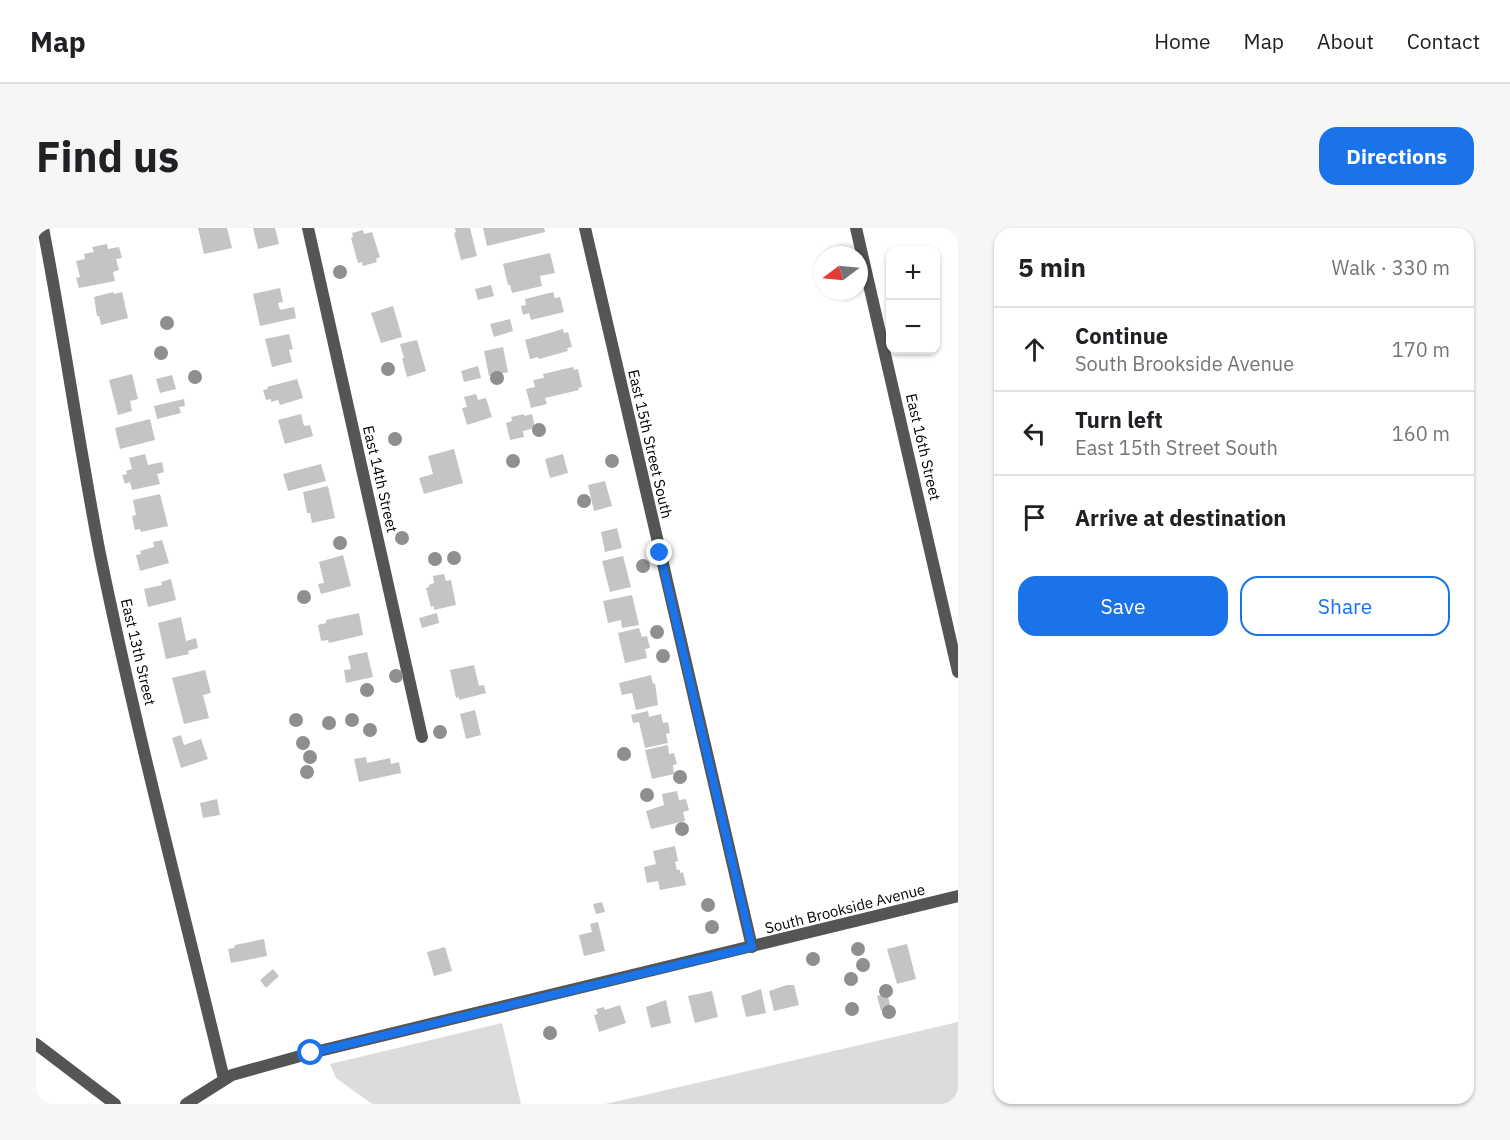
<!DOCTYPE html>
<meta charset="utf-8">
<style>
:root{--surface:#fff;--page:#f6f6f6;--text:#202124;--muted:#757577;--line:#e0e0e0;--accent:#1a73e8}
body{margin:0;font-family:"IBM Plex Sans",sans-serif;background:var(--page);color:var(--text)}
.controls{position:absolute;right:18px;top:18px;display:grid;overflow:hidden;border-radius:12px;box-shadow:0 2px 4px #0004}
.controls button{width:54px;height:54px;display:grid;place-items:center;padding:0;border:0;border-bottom:2px solid var(--line);background:var(--surface);color:var(--text);font:30px sans-serif}
.compass{position:absolute;left:778px;top:18px;width:54px;height:54px;border-radius:50%;background:var(--surface);box-shadow:0 2px 4px #0004;rotate:254deg}
.stop{position:absolute;width:18px;height:18px;margin:-14px;border:4px solid #1a73e8;border-radius:50%;background:#fff}
.stop.end{background:#1a73e8;border-color:#fff;box-shadow:0 2px 6px #0008}
.list{margin:0;padding:0;list-style:none}
h2{display:flex;justify-content:space-between;align-items:center;height:78px;margin:0;padding:0 24px;font-size:26px}
h2 small{font-size:20px;font-weight:400;color:var(--muted)}
.list li{display:grid;grid-template-columns:39px 1fr auto;gap:18px;align-items:center;box-sizing:border-box;height:84px;padding:0 24px;border-top:2px solid var(--line)}
.list b{display:block;font-size:22px;white-space:nowrap}
.list p{margin:0;font-size:20px;white-space:nowrap;color:var(--muted)}
.list em{font-size:20px;font-style:normal;color:var(--muted)}
.actions{display:flex;gap:12px;padding:18px 24px}
.actions a{flex:1;padding:14px 0;border:2px solid var(--accent);border-radius:18px;text-align:center;font-size:21px;color:var(--accent)}
.actions .main{background:var(--accent);color:#fff}
.icon{flex:none;width:33px;height:33px;fill:none;stroke:currentColor;stroke-width:2;stroke-linecap:round;stroke-linejoin:round}
.map{position:relative;flex:none;width:922px;height:876px;overflow:hidden;border-radius:18px}
header{display:flex;align-items:center;gap:36px;box-sizing:border-box;height:84px;padding:0 30px;background:var(--surface);border-bottom:2px solid var(--line)}
header strong{font-size:28px}
nav{display:flex;gap:33px;margin-inline-start:auto;font-size:21px}
.intro{display:flex;align-items:center;justify-content:space-between;box-sizing:border-box;height:144px;padding:0 36px}
h1{margin:0;font-size:42px}
.button{padding:15px 27px;border-radius:18px;background:var(--accent);color:#fff;font-size:21px;font-weight:700}
main{display:flex;gap:36px;padding:0 36px}
aside{flex:1;background:var(--surface);border-radius:18px;box-shadow:0 2px 4px #0004}
.map>svg:first-child{display:block}
.green{fill:#dcdcdc}
.building{fill:#c4c4c4}
.lines{fill:none;stroke-linecap:round;stroke-linejoin:round}
.minor{stroke:#555;stroke-width:12}
.tree{fill:#8f8f8f}
.route{stroke:#1a73e8;stroke-width:8}
.labels{text-anchor:middle;stroke-width:4.5;stroke-linejoin:round;paint-order:stroke}
.street-label{font-size:15px;fill:#000;stroke:#fff}
</style>
<header>
<strong>Map</strong>
<nav><a>Home</a><a>Map</a><a>About</a><a>Contact</a></nav>
</header>
<div class="intro"><h1>Find us</h1><a class="button">Directions</a></div>
<main>
<div class="map">
<svg width="922" height="876" viewBox="0 0 922 876">
<rect width="100%" height="100%" fill="#fff"/>
<g class="green">
<path d="M922,794V876H569L613,866Z"/>
<path d="M466,795L485,876H336L300,850L294,836Z"/>
</g>
<g class="building">
<path d="M162,0H191L196,20L168,26Z"/>
<path d="M217,0H239L243,16L222,21Z"/>
<path d="M419,0H434L441,28L425,32L418,5L420,4Z"/>
<path d="M447,0H508L509,4L451,18Z"/>
<path d="M327,2L328,6L336,4L344,29L340,31L341,34L327,38L326,34L322,35L315,10L317,9L316,5Z"/>
<path d="M71,16L72,21L83,19L86,30L80,31L83,42L77,44L79,53L43,60L40,50L44,49L40,33L49,31L48,26L58,24L56,19Z"/>
<path d="M514,25L519,45L504,48L506,58L476,65L474,57H472L467,36Z"/>
<path d="M455,57L458,68L442,72L439,61Z"/>
<path d="M244,60L247,74L242,75L244,82L258,79L260,90L224,98L217,66Z"/>
<path d="M77,64L78,66L86,64L92,90L65,97L63,88H61L58,69Z"/>
<path d="M517,64L519,70L524,69L528,84L495,92L493,85L487,87L485,78L490,77L489,71Z"/>
<path d="M357,78L366,109L345,115L335,85Z"/>
<path d="M474,91L477,103L458,109L454,96Z"/>
<path d="M527,101L528,105L532,104L536,119L531,120L532,123L503,131L502,129L494,131L489,112Z"/>
<path d="M253,106L257,121L253,122L256,134L236,139L229,111Z"/>
<path d="M381,112L390,143L371,149L366,130H368L364,116Z"/>
<path d="M467,119L472,144L453,148L448,123Z"/>
<path d="M442,138L445,150L428,154L425,143Z"/>
<path d="M537,139L538,142L542,141L546,159L542,160L543,162L509,170L511,176L495,180L490,161L499,159L497,152L508,150L507,146Z"/>
<path d="M96,146L102,171L94,173L96,183L82,187L73,152Z"/>
<path d="M136,147L140,161L124,165L120,151Z"/>
<path d="M261,151L267,170L244,177L242,172L235,174V171L230,172L227,162L232,161L231,159Z"/>
<path d="M440,166L442,172L450,170L456,189L431,197L426,180L431,179L428,169Z"/>
<path d="M148,171L149,178L143,179L145,185L121,191L118,178Z"/>
<path d="M265,186L268,198L274,197L277,208L249,216L242,192Z"/>
<path d="M488,186V188L496,186L499,200L487,203L488,209L474,212L470,195L476,193L475,189Z"/>
<path d="M114,191L119,212L84,221L79,200Z"/>
<path d="M418,221L427,255L388,266L383,250L397,246L392,228Z"/>
<path d="M109,226L112,237L126,234L128,244L121,246L124,256L96,262L94,254L89,256L86,247L91,246L90,243L96,241L93,230Z"/>
<path d="M527,226L532,245L514,250L509,231Z"/>
<path d="M285,236L290,253L252,263L247,246Z"/>
<path d="M569,253L576,278L558,283L552,257Z"/>
<path d="M292,258L299,290L276,295L274,285H271L267,264Z"/>
<path d="M124,266L132,298L105,304L104,301L99,302L96,288L100,287L97,272Z"/>
<path d="M581,300L586,320L569,324L565,304Z"/>
<path d="M126,312L133,335L104,343L100,327L105,326L104,323L118,319L117,314Z"/>
<path d="M307,327L315,358L285,366L282,356L288,355L283,334Z"/>
<path d="M587,328L595,359L574,364L566,333Z"/>
<path d="M408,346L410,353L415,352L420,377L398,382V378L395,379L390,360L393,359V357L398,355L397,348Z"/>
<path d="M135,351L140,372L112,379L108,361L126,357L125,354Z"/>
<path d="M596,367L603,397L586,400L585,392L572,395L567,373Z"/>
<path d="M323,385L327,407L293,415L292,412L285,413L282,397L290,395V392Z"/>
<path d="M401,385L403,395L386,400L383,390Z"/>
<path d="M145,389L150,413L160,410L162,420L152,423L153,426L130,431L122,395Z"/>
<path d="M603,400L606,409L611,408L614,420L609,421L611,430L589,435L582,405Z"/>
<path d="M331,424L337,449L310,455L308,442L315,441L312,428Z"/>
<path d="M438,437L443,458L448,457L450,465L423,472V469L420,470L414,442Z"/>
<path d="M169,442L175,465L167,467L173,490L148,496L136,450Z"/>
<path d="M615,447L617,456L619,455L622,477L600,482L596,465L586,467L583,455Z"/>
<path d="M439,482L445,507L430,511L424,486Z"/>
<path d="M612,483L613,489L625,486L627,495L632,494L634,505L630,506L632,515L609,520L603,494L597,495L595,487Z"/>
<path d="M145,507L148,517L165,511L172,531L145,540L136,510Z"/>
<path d="M632,517L633,526L638,525L641,536L637,537L638,546L616,551L609,522Z"/>
<path d="M330,529L331,535L354,530L355,536L363,534L365,545L323,554L318,531Z"/>
<path d="M641,563L643,572L650,571L653,582L647,584L649,593L615,601L610,583L628,577L626,566Z"/>
<path d="M181,571L184,587L167,590L164,575Z"/>
<path d="M639,618L642,633L639,634L641,642H644V645L647,644L650,657L624,662L622,653L611,655L608,639L620,636L617,623Z"/>
<path d="M566,674L569,684L560,686L557,676Z"/>
<path d="M562,694L569,723L548,728L543,707L556,704L554,696Z"/>
<path d="M228,711L231,728L195,735L192,721L198,720L199,717Z"/>
<path d="M871,716L880,751L861,756L851,721Z"/>
<path d="M409,719L416,743L398,748L391,724Z"/>
<path d="M237,741L243,748L230,760L224,752Z"/>
<path d="M751,757H758L763,777L738,783L733,763Z"/>
<path d="M725,761L730,785L710,789L705,768Z"/>
<path d="M676,763L682,789L659,795L652,768Z"/>
<path d="M851,765L855,780L845,783L841,768Z"/>
<path d="M630,772L635,795L615,800L610,779Z"/>
<path d="M584,777L590,795L563,804L558,787L562,786L560,781L568,779L569,782Z"/>
</g>
<g class="lines">
<g class="minor">
<path d="M7,0C28,108 43,218 64,326C100,502 146,676 188,851"/>
<path d="M272,0L386,509"/>
<path d="M549,0L716,719"/>
<path d="M820,0L922,444"/>
<path d="M0,816L79,876"/>
<path d="M150,876L196,847L275,825L922,668"/>
</g>
</g>
<g class="tree">
<circle cx="304" cy="44" r="7"/>
<circle cx="131" cy="95" r="7"/>
<circle cx="125" cy="125" r="7"/>
<circle cx="352" cy="141" r="7"/>
<circle cx="159" cy="149" r="7"/>
<circle cx="461" cy="150" r="7"/>
<circle cx="503" cy="202" r="7"/>
<circle cx="359" cy="211" r="7"/>
<circle cx="477" cy="233" r="7"/>
<circle cx="576" cy="233" r="7"/>
<circle cx="548" cy="273" r="7"/>
<circle cx="366" cy="310" r="7"/>
<circle cx="304" cy="315" r="7"/>
<circle cx="418" cy="330" r="7"/>
<circle cx="399" cy="331" r="7"/>
<circle cx="607" cy="338" r="7"/>
<circle cx="268" cy="369" r="7"/>
<circle cx="621" cy="404" r="7"/>
<circle cx="627" cy="428" r="7"/>
<circle cx="360" cy="448" r="7"/>
<circle cx="331" cy="462" r="7"/>
<circle cx="260" cy="492" r="7"/>
<circle cx="316" cy="492" r="7"/>
<circle cx="293" cy="495" r="7"/>
<circle cx="334" cy="502" r="7"/>
<circle cx="404" cy="504" r="7"/>
<circle cx="267" cy="515" r="7"/>
<circle cx="588" cy="526" r="7"/>
<circle cx="274" cy="529" r="7"/>
<circle cx="271" cy="544" r="7"/>
<circle cx="644" cy="549" r="7"/>
<circle cx="611" cy="567" r="7"/>
<circle cx="646" cy="601" r="7"/>
<circle cx="672" cy="677" r="7"/>
<circle cx="676" cy="699" r="7"/>
<circle cx="822" cy="721" r="7"/>
<circle cx="777" cy="731" r="7"/>
<circle cx="827" cy="737" r="7"/>
<circle cx="815" cy="751" r="7"/>
<circle cx="850" cy="763" r="7"/>
<circle cx="816" cy="781" r="7"/>
<circle cx="853" cy="784" r="7"/>
<circle cx="514" cy="805" r="7"/>
</g>
<g class="lines">
<path class="route" d="M275,825L716,719L624,325"/>
</g>
<g class="labels">
<g class="street-label">
<text transform="translate(614 216) rotate(77)" y="5">East 15th Street South</text>
<text transform="translate(887 219) rotate(77)" y="5">East 16th Street</text>
<text transform="translate(344 251) rotate(77)" y="5">East 14th Street</text>
<text transform="translate(102 424) rotate(77)" y="5">East 13th Street</text>
<text transform="translate(809 681) rotate(-14)" y="5">South Brookside Avenue</text>
</g>
</g>
</svg>
<div class="controls">
<button>+</button>
<button>−</button>
</div>
<svg class="compass" viewBox="-18 -18 36 36"><path d="M0-13l5 13h-10z" fill="#e53935"/><path d="M0 13l5-13h-10z" fill="#757577"/></svg>
<div class="stop" style="left:275px;top:825px"></div>
<div class="stop end" style="left:624px;top:325px"></div>
</div>
<aside>
<h2>5 min<small>Walk · 330 m</small></h2>
<ul class="list">
<li><svg class="icon" aria-label="ahead" viewBox="0 0 24 24"><path d="M12 20V5M6 11l6-6 6 6"/></svg><div><b>Continue</b><p>South Brookside Avenue</p></div><em>170 m</em></li>
<li><svg class="icon" aria-label="left" viewBox="0 0 24 24"><path d="M17 20v-9H6M10 6l-5 5 5 5"/></svg><div><b>Turn left</b><p>East 15th Street South</p></div><em>160 m</em></li>
<li><svg class="icon" aria-label="arrive" viewBox="0 0 24 24"><path d="M6 21V4h12l-3 4 3 4H6"/></svg><div><b>Arrive at destination</b></div></li>
</ul>
<div class="actions"><a class="main">Save</a><a>Share</a></div>
</aside>
</main>
